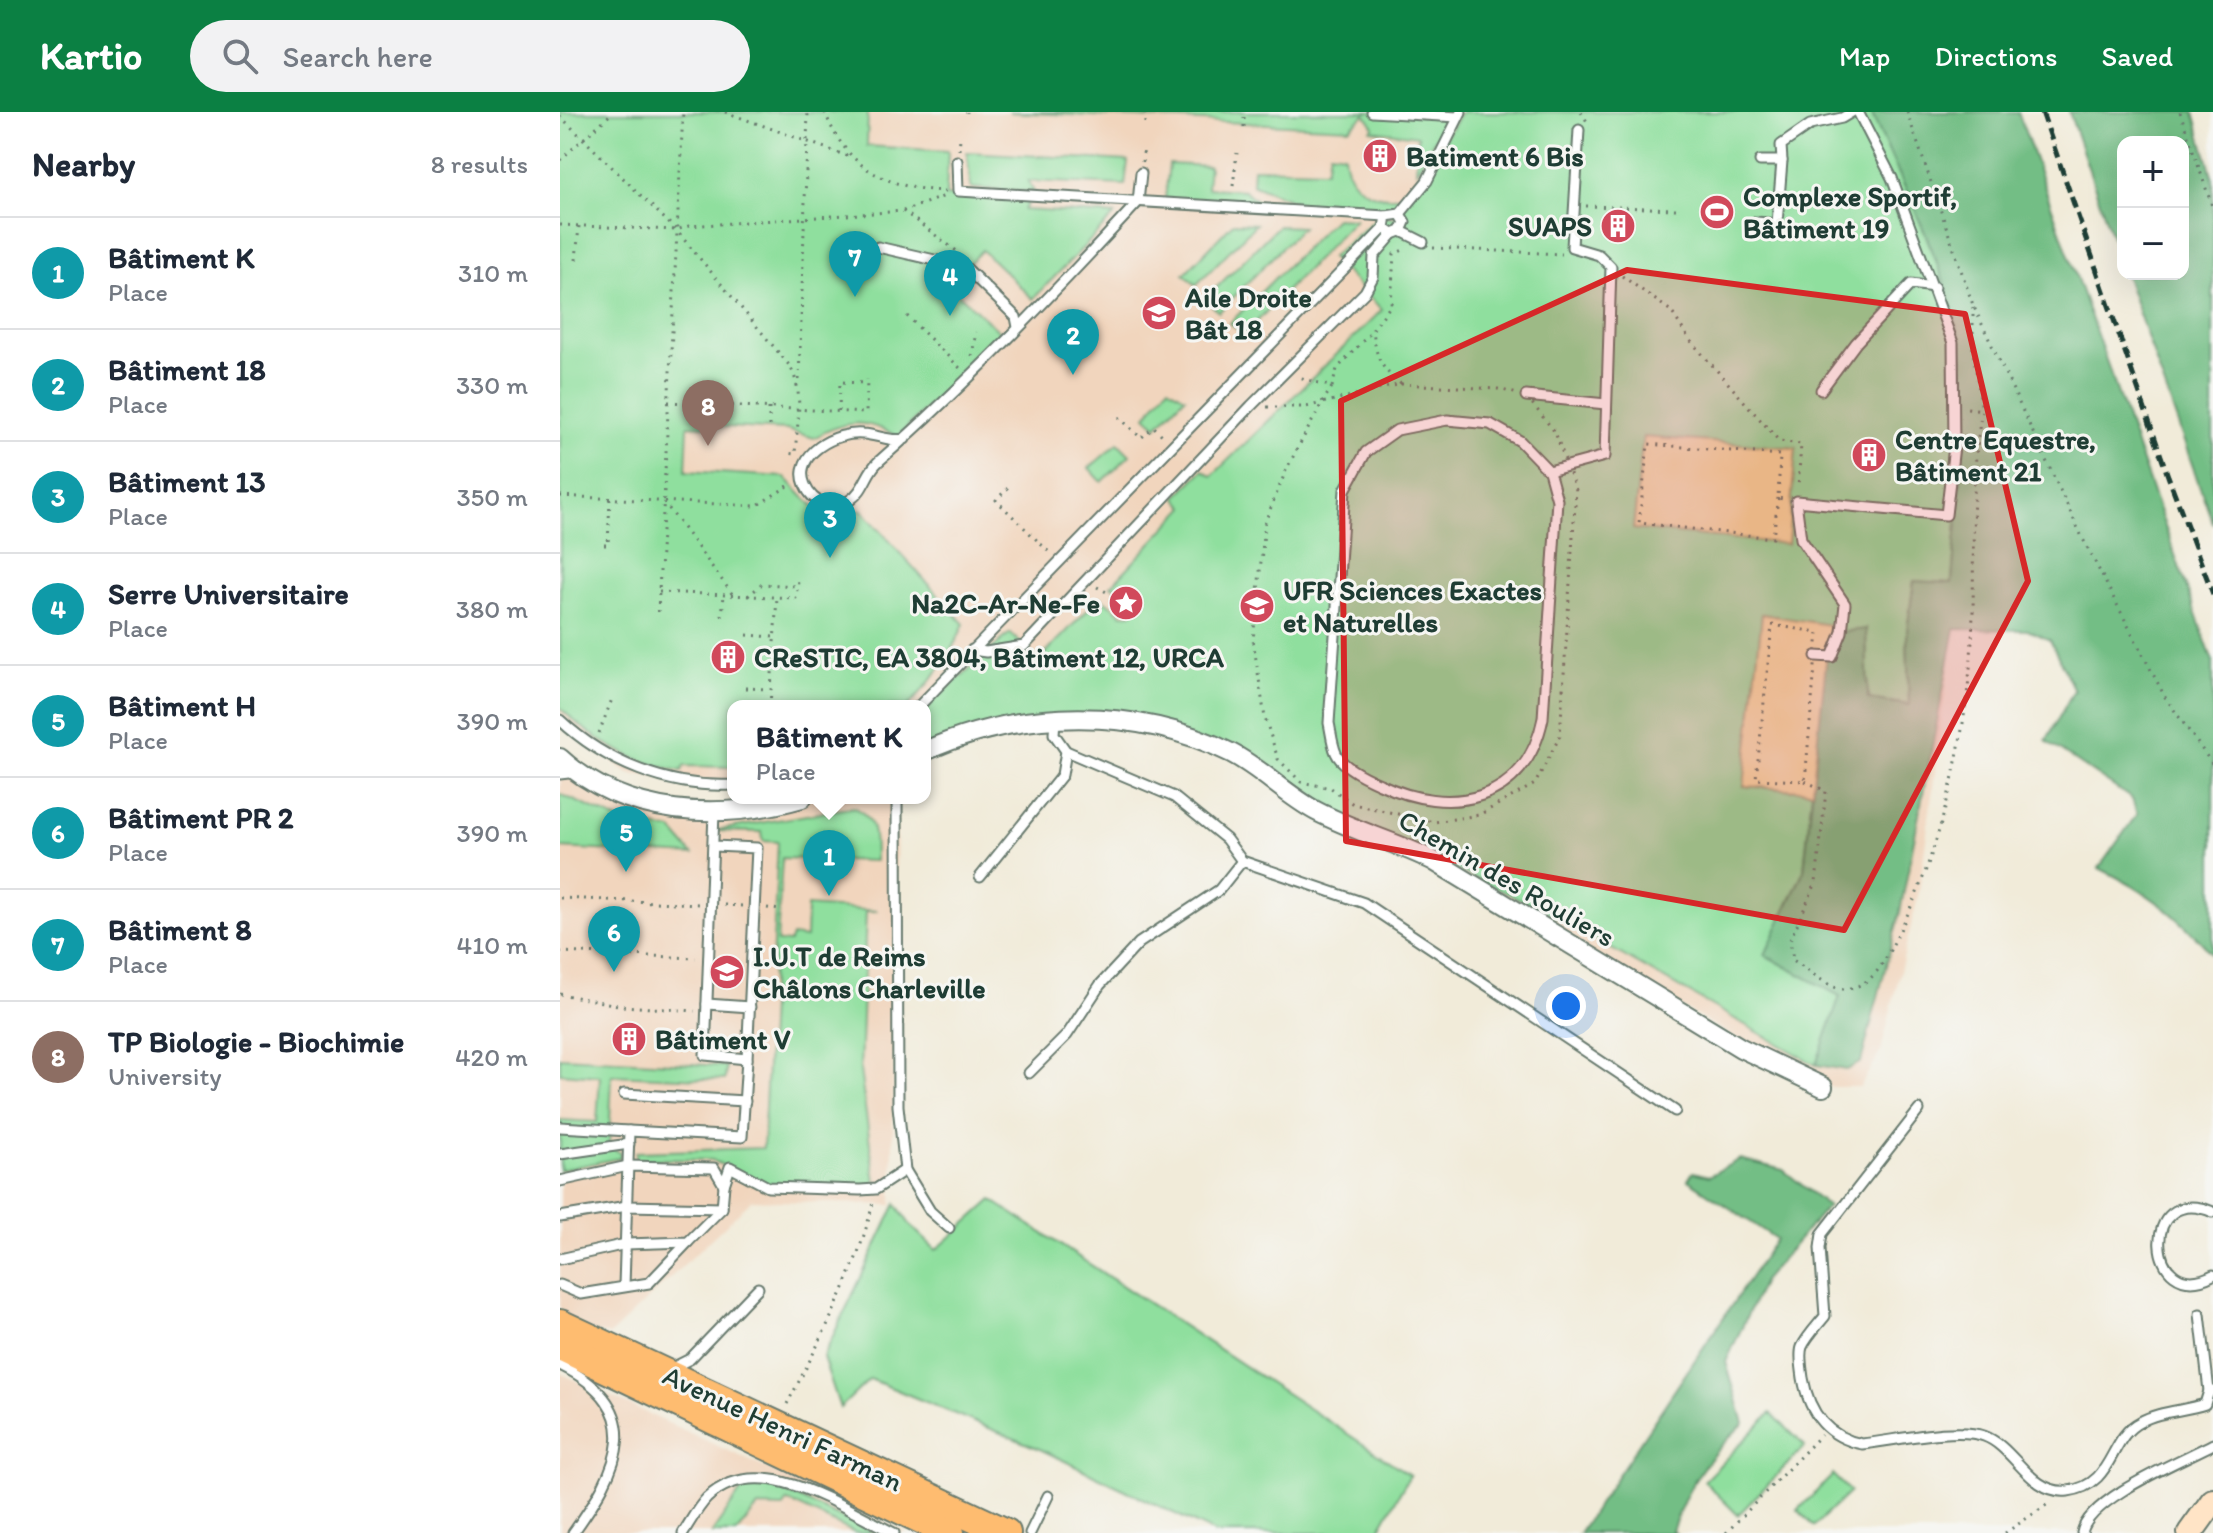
<!DOCTYPE html>
<meta charset="utf-8">
<style>
:root{--surface:#fff;--page:#f2f2f3;--text:#1f2937;--muted:#747a83;--line:#e0e1e3;--accent:#0b8043}
body{margin:0;font-family:Itim,sans-serif;background:var(--page);color:var(--text)}
.controls{position:absolute;right:24px;top:24px;display:grid;overflow:hidden;border-radius:16px;box-shadow:0 8px 32px #0002}
.controls button{width:72px;height:72px;display:grid;place-items:center;padding:0;border:0;border-bottom:2px solid var(--line);background:var(--surface);color:var(--text);font:40px sans-serif}
.you{position:absolute;left:1006px;top:894px;width:28px;height:28px;margin:-20px;border:6px solid #fff;border-radius:50%;background:#1a73e8;box-shadow:0 0 0 12px #1a73e833}
.badge{display:grid;place-items:center;width:52px;height:52px;border-radius:50%;background:var(--accent);color:#fff;font-size:26px;font-weight:700}
.pin{position:absolute;translate:-50% -66px;filter:drop-shadow(0 2px 4px #0008)}
.pin::after{content:'';position:absolute;top:42px;width:28px;height:24px;background:inherit;clip-path:polygon(0 0,100% 0,50% 100%)}
.popup{position:absolute;left:167px;top:588px;width:204px;height:104px;box-sizing:border-box;display:grid;place-content:center;border-radius:16px;background:var(--surface);filter:drop-shadow(0 2px 6px #0005);font-size:26px;white-space:nowrap;color:var(--muted)}
.popup b{font-size:30px;color:var(--text)}
.popup::after{content:'';position:absolute;left:50%;top:100%;margin-left:-16px;border:16px solid transparent;border-top-color:var(--surface)}
.list{margin:0;padding:0;list-style:none}
h2{display:flex;justify-content:space-between;align-items:center;height:104px;margin:0;padding:0 32px;font-size:34px}
h2 small{font-size:26px;font-weight:400;color:var(--muted)}
.list li{display:grid;grid-template-columns:52px 1fr auto;gap:24px;align-items:center;box-sizing:border-box;height:112px;padding:0 32px;border-top:2px solid var(--line)}
.list b{display:block;font-size:30px;white-space:nowrap}
.list p{margin:0;font-size:26px;white-space:nowrap;color:var(--muted)}
.list em{font-size:26px;font-style:normal;color:var(--muted)}
.icon{flex:none;width:44px;height:44px;fill:none;stroke:currentColor;stroke-width:2;stroke-linecap:round;stroke-linejoin:round}
.map{position:relative;flex:none;width:1653px;height:1421px;overflow:hidden}
header{display:flex;align-items:center;gap:48px;box-sizing:border-box;height:112px;padding:0 40px;background:var(--accent);color:#fff}
header strong{font-size:38px}
nav{display:flex;gap:44px;margin-inline-start:auto;font-size:28px}
.search{width:560px;height:72px;background:var(--page);display:flex;align-items:center;gap:20px;box-sizing:border-box;padding:0 28px;border-radius:44px;color:var(--muted);font-size:30px}
main{display:flex}
aside{flex:1;background:var(--surface)}
.map>svg:first-child{display:block}
.built{fill:#f1d5bd}
.green{fill:#8fdf9e;stroke:#578e69;stroke-width:2}
.forest{fill:#73be85;stroke:#497e5c;stroke-width:2}
.sand{fill:#eeda9e;stroke:#868c69;stroke-width:2}
.lines{fill:none;stroke-linecap:round;stroke-linejoin:round}
.lane-casing{stroke:#687a6e;stroke-width:13}
.street-casing{stroke:#687a6e;stroke-width:22}
.secondary-casing{stroke:#687a6e;stroke-width:28}
.primary-casing{stroke:#687a6e;stroke-width:32}
.path{stroke:#687a6e;stroke-width:3;stroke-dasharray:2 6;stroke-linecap:butt}
.lane{stroke:#fff;stroke-width:9}
.street{stroke:#fff;stroke-width:18}
.secondary{stroke:#ffe4c6;stroke-width:24}
.primary{stroke:#febc70;stroke-width:28}
.rail{stroke:#1f3d34;stroke-width:5;stroke-dasharray:12 6;stroke-linecap:butt}
.marked{fill:#d62828;fill-opacity:0.2;stroke:#d62828;stroke-width:6;stroke-linejoin:round}
.labels{text-anchor:middle;stroke-width:6;stroke-linejoin:round;paint-order:stroke}
.poi-label{font-size:28px;font-weight:bold;fill:#1f3d34;stroke:#f6f6f2;text-anchor:start}
.street-label{font-size:28px;fill:#1f3d34;stroke:#f6f6f2}
</style>
<header>
<strong>Kartio</strong>
<div class="search"><svg class="icon" aria-label="search" viewBox="0 0 24 24"><circle cx="10" cy="10" r="6"/><path d="M15 15l6 6"/></svg>Search here</div>
<nav><a>Map</a><a>Directions</a><a>Saved</a></nav>
</header>
<main>
<aside>
<h2>Nearby<small>8 results</small></h2>
<ul class="list">
<li><span class="badge" style="background:#0f9aa8">1</span><div><b>Bâtiment K</b><p>Place</p></div><em>310 m</em></li>
<li><span class="badge" style="background:#0f9aa8">2</span><div><b>Bâtiment 18</b><p>Place</p></div><em>330 m</em></li>
<li><span class="badge" style="background:#0f9aa8">3</span><div><b>Bâtiment 13</b><p>Place</p></div><em>350 m</em></li>
<li><span class="badge" style="background:#0f9aa8">4</span><div><b>Serre Universitaire</b><p>Place</p></div><em>380 m</em></li>
<li><span class="badge" style="background:#0f9aa8">5</span><div><b>Bâtiment H</b><p>Place</p></div><em>390 m</em></li>
<li><span class="badge" style="background:#0f9aa8">6</span><div><b>Bâtiment PR 2</b><p>Place</p></div><em>390 m</em></li>
<li><span class="badge" style="background:#0f9aa8">7</span><div><b>Bâtiment 8</b><p>Place</p></div><em>410 m</em></li>
<li><span class="badge" style="background:#8d6e63">8</span><div><b>TP Biologie - Biochimie</b><p>University</p></div><em>420 m</em></li>
</ul>
</aside>
<div class="map">
<svg width="1653" height="1421" viewBox="0 0 1653 1421">
<rect width="100%" height="100%" fill="#f6f6f2"/>
<filter id="ink" filterUnits="userSpaceOnUse"><feTurbulence type="fractalNoise" baseFrequency=".0125" numOctaves="2"/><feDisplacementMap in="SourceGraphic" scale="16" xChannelSelector="R" yChannelSelector="G"/><feConvolveMatrix kernelMatrix="1 2 1 2 8 2 1 2 1" color-interpolation-filters="sRGB"/></filter>
<filter id="wash" filterUnits="userSpaceOnUse"><feTurbulence type="fractalNoise" baseFrequency=".006" numOctaves="4" result="noise"/><feDisplacementMap in="SourceGraphic" scale="32" xChannelSelector="R" yChannelSelector="G"/><feGaussianBlur stdDeviation="1.8" result="paint"/><feColorMatrix in="noise" values="0 0 0 0 0 0 0 0 0 0 0 0 0 0 0 0 0 1.4 0 .05"/><feComposite in="paint" operator="in"/></filter>
<g filter="url(#wash)">
<rect width="100%" height="100%" fill="#f1ebd9"/>
<g class="built">
<path d="M0,0H1311L1403,302L1394,517L1359,780L1321,939L1300,975H1263L672,641L584,611L495,608L365,639V594H173V670L68,662L0,605Z"/>
<path d="M0,646L9,655L114,698L242,686H337L332,1093L192,1088L50,1223L0,1212Z"/>
<path d="M0,1261L13,1267L346,1421H0Z"/>
</g>
<g class="green">
<path d="M0,0H308L307,34L388,39L386,84L469,89L464,98L555,103L473,187L422,138L388,172L441,221L338,325C306,307 286,307 254,326L227,318L128,313L126,359L225,365C253,395 256,405 302,398L404,512C390,544 373,569 348,594H173V655L124,654L122,659C76,652 34,629 0,596Z"/>
<path d="M449,0H812L888,4L856,60L858,24L811,18L814,15L805,2L790,16Z"/>
<path d="M901,0H1311C1340,67 1393,169 1401,240C1410,316 1397,396 1392,472L1354,469L1347,519L1349,593L1307,587L1306,517L1184,674L1252,679L1244,758L1205,843L1280,884L1256,953L981,797L841,732L772,708L672,641L584,611L495,608L365,642V596L450,521L479,548L540,485L562,502H571L577,497V485L551,474L625,395L616,385L643,358L652,364L822,198L771,145L820,103L835,106Z"/>
<path d="M407,40L568,49L565,73L468,69L474,80L411,76Z"/>
<path d="M770,40L784,42C787,76 812,89 844,84L828,98L743,93L692,72L693,56L766,58Z"/>
<path d="M609,52L649,54L647,76L684,78L702,93L605,87Z"/>
<path d="M775,106L795,107L684,223L670,211Z"/>
<path d="M673,111L696,112L636,173L624,162Z"/>
<path d="M718,114L742,115L659,200L645,187Z"/>
<path d="M608,275L625,285L597,314L586,304Z"/>
<path d="M558,331L570,343L542,370L529,356Z"/>
<path d="M0,682L67,712L112,718L133,743L0,736Z"/>
<path d="M294,695C318,708 314,724 315,749L222,746L217,830H230L232,824L246,826L247,794L318,799H306L300,958L316,1077L208,1075L152,1048L76,1047V1040L203,1036L218,730L203,729L202,720L152,719Z"/>
<path d="M0,945L166,954L165,968L52,963L49,1033L60,1041V1046L0,1058V1008L37,1010L40,964L0,961Z"/>
<path d="M432,1088L850,1363L817,1421H655L482,1338L310,1267L280,1296L263,1245L336,1092L351,1114L376,1138Z"/>
<path d="M1211,1301L1245,1334L1178,1403L1144,1369Z"/>
<path d="M1273,1363L1290,1380L1254,1414L1238,1398Z"/>
<path d="M209,1373L315,1421H295L228,1389L223,1396L198,1395L176,1421H152L183,1376Z"/>
</g>
<g class="forest">
<path d="M1311,0H1458L1653,550V843C1616,801 1590,781 1539,756L1577,702L1572,687L1486,629L1514,578L1490,528L1467,518L1395,517L1340,800L1301,950L1287,958L1256,953L1280,884L1205,843L1244,758L1270,513L1278,520L1306,517L1308,587L1349,593L1347,519L1354,469L1392,471C1397,396 1410,315 1401,239C1393,168 1340,67 1311,0Z"/>
<path d="M1509,0H1634L1653,67V412L1565,162H1623V30H1563V157Z"/>
<path d="M1180,1047L1223,1058L1268,1094L1203,1169L1166,1250L1184,1311C1146,1347 1129,1369 1112,1419L1115,1421H1019L1216,1127L1128,1068L1133,1060L1149,1064Z"/>
</g>
<g class="sand">
<path d="M1083,325L1236,336L1228,432L1073,417Z"/>
<path d="M1202,502L1270,513L1252,679L1184,674Z"/>
</g>
</g>
<g filter="url(#ink)">
<g class="lines">
<defs>
<g id="lane">
<path d="M812,0L898,5"/>
<path d="M397,49L398,79L826,104"/>
<path d="M1222,49L1221,33L1250,13L1282,6L1292,0"/>
<path d="M840,102L867,69L901,0"/>
<path d="M1196,110L1217,112L1222,49H1200"/>
<path d="M841,119L863,130"/>
<path d="M318,135L405,155L456,205L458,215"/>
<path d="M1261,278L1296,231L1351,172L1374,175"/>
<path d="M966,284L1046,292"/>
<path d="M345,327C329,330 319,323 303,322C277,319 232,342 245,373C253,392 273,399 290,388C305,378 306,361 318,350C410,269 495,180 578,90L581,61"/>
<path d="M989,359L997,388L983,606C966,691 890,705 820,672C806,666 782,655 776,641C772,632 771,620 769,611L785,378L806,340L837,318L887,308L930,312L960,329L989,359L1045,344L1051,155L1039,143L1012,135L1019,18"/>
<path d="M412,538L426,540L464,534L691,294L805,180L813,165L814,144L833,122"/>
<path d="M1256,544L1272,545L1282,520L1285,492L1241,427L1236,389L1386,403L1394,334L1393,231L1332,66L1298,0"/>
<path d="M359,594L824,116L826,104L840,102L845,110L841,119L833,122L824,116"/>
<path d="M0,608C46,651 109,676 173,673"/>
<path d="M506,639L614,685L666,727L682,749L804,791L1115,999"/>
<path d="M0,662L17,660"/>
<path d="M337,686L338,994L345,1058L370,1099L389,1116"/>
<path d="M154,734L197,736L187,947L145,943L154,700"/>
<path d="M420,765L502,663L506,639L494,622L495,608"/>
<path d="M147,892L190,895"/>
<path d="M469,961L507,923L540,873L579,831L659,778L682,749"/>
<path d="M64,982L185,989"/>
<path d="M1359,998L1262,1122L1260,1136L1265,1204C1258,1213 1247,1224 1242,1235C1239,1243 1242,1257 1243,1266C1249,1301 1267,1325 1302,1332C1333,1329 1396,1314 1424,1324C1455,1335 1470,1383 1508,1379C1555,1373 1548,1326 1580,1310C1599,1299 1624,1299 1645,1292L1649,1279H1653"/>
<path d="M0,1015L69,1019"/>
<path d="M0,1042L69,1032"/>
<path d="M0,1069L68,1054L154,1056L164,1073L162,1096L67,1094L0,1105"/>
<path d="M164,1073L170,1055L208,1075L300,1078L316,1077L345,1058"/>
<path d="M1653,1100C1578,1069 1586,1197 1653,1163"/>
<path d="M0,1147L66,1132L128,1130L162,1096"/>
<path d="M0,1173L21,1182L89,1171L128,1130"/>
<path d="M64,1174L69,1019L182,1025L187,947"/>
<path d="M1640,1202L1649,1279"/>
<path d="M0,1253C89,1297 60,1356 13,1421"/>
<path d="M110,1257L130,1247L198,1176"/>
<path d="M123,1421C130,1410 138,1395 147,1386C200,1336 282,1396 334,1421"/>
<path d="M470,1421L488,1384"/>
<path d="M1522,1421C1528,1386 1621,1349 1653,1332"/>
</g>
<g id="street">
<path d="M365,639C461,596 577,594 671,641C702,657 726,683 756,699C794,719 836,730 874,749L1181,936L1263,975"/>
<path d="M0,646C65,706 161,709 242,686"/>
</g>
<path id="secondary" d="M1630,1421L1653,1389"/>
<g id="primary">
<path d="M0,1212L446,1421"/>
<path d="M0,1234L390,1421"/>
</g>
</defs>
<use href="#lane" class="lane-casing"/>
<use href="#street" class="street-casing"/>
<use href="#secondary" class="secondary-casing"/>
<use href="#primary" class="primary-casing"/>
<g class="path">
<path d="M165,0L293,46"/>
<path d="M265,0C286,56 328,77 386,79"/>
<path d="M1021,0L1028,11"/>
<path d="M1347,0L1413,193L1523,427L1605,585L1653,653"/>
<path d="M1620,0L1653,97"/>
<path d="M407,1V0"/>
<path d="M0,4L116,118L229,253C245,279 237,312 235,342L227,341"/>
<path d="M585,11V0"/>
<path d="M684,15V0"/>
<path d="M399,38L400,26"/>
<path d="M0,48L53,0"/>
<path d="M582,50L584,35"/>
<path d="M673,74L677,41"/>
<path d="M1026,94L1117,97"/>
<path d="M343,99L398,140"/>
<path d="M0,113L116,118L129,114L343,99L388,83"/>
<path d="M873,136L1002,142"/>
<path d="M16,148L19,114"/>
<path d="M1062,164L1111,199L1129,227L1219,329L1241,332L1238,375"/>
<path d="M1413,195V238L1422,298"/>
<path d="M347,204L401,257"/>
<path d="M412,244L416,220"/>
<path d="M239,268L248,0"/>
<path d="M841,272L938,277L966,284L995,320L1016,378L1000,624L975,672L919,703L874,710L793,692L771,676L741,670L718,647L705,606L693,528L705,410L727,356L762,291Z"/>
<path d="M841,272C819,255 816,245 813,217L831,193L834,142L846,137"/>
<path d="M772,275L777,257L813,218"/>
<path d="M108,290L306,301L307,267"/>
<path d="M707,295H746L762,291L772,275L739,265"/>
<path d="M209,296V317"/>
<path d="M279,299L280,270L306,271"/>
<path d="M559,305L581,326L594,315L603,324"/>
<path d="M448,376L436,388L491,442"/>
<path d="M0,384L196,394L233,371"/>
<path d="M1218,386L1213,426L1079,411L1088,332L1220,343L1218,386L1223,387"/>
<path d="M104,390L173,483"/>
<path d="M44,433H48L50,386"/>
<path d="M537,475L556,485"/>
<path d="M99,480L236,486L238,468"/>
<path d="M188,484L202,472L238,474"/>
<path d="M98,500L123,0"/>
<path d="M162,504L164,483"/>
<path d="M1212,513L1258,520L1245,669L1196,667Z"/>
<path d="M187,523L214,525"/>
<path d="M185,576L209,577"/>
<path d="M210,594L217,485"/>
<path d="M39,621L52,587"/>
<path d="M1245,669L1266,679L1256,771L1230,828L1233,848C1246,856 1270,878 1285,877C1317,874 1327,843 1340,818C1378,743 1400,650 1409,566C1419,476 1406,387 1422,298L1407,296"/>
<path d="M0,786L140,792"/>
<path d="M164,793L184,794"/>
<path d="M207,796L219,798"/>
<path d="M0,840L136,846"/>
<path d="M0,882L63,894L135,899"/>
<path d="M227,1292C258,1234 299,1154 313,1090"/>
<path d="M1166,1421L1261,1323"/>
<path d="M1445,1421L1491,1390"/>
</g>
<use href="#lane" class="lane"/>
<use href="#street" class="street"/>
<use href="#secondary" class="secondary"/>
<use href="#primary" class="primary"/>
<path class="rail" d="M1482,0L1608,364L1653,482"/>
</g>
</g>
<path class="marked" d="M1067,158L1405,202L1468,469L1284,818L786,729L781,289Z"/>
<defs>
<symbol id="building-disc" viewBox="-11 -11 22 22"><circle r="9.5" fill="#d1495b" stroke="#f6f6f2"/><path d="M-4-6H4V6H1V3H-1V6H-4ZM-2.5-4.3h1.7v1.8h-1.7ZM.8-4.3h1.7v1.8H.8ZM-2.5-1h1.7V.8h-1.7ZM.8-1h1.7V.8H.8Z" fill="#fff"/></symbol>
<symbol id="stadium-disc" viewBox="-11 -11 22 22"><circle r="9.5" fill="#d1495b" stroke="#f6f6f2"/><path d="M0-5a6.5 5 0 1 0 0 10a6.5 5 0 1 0 0-10ZM-3.5-1.8h7v3.6h-7Z" fill="#fff"/></symbol>
<symbol id="university-disc" viewBox="-11 -11 22 22"><circle r="9.5" fill="#d1495b" stroke="#f6f6f2"/><path d="M0-5L7-2L0 1L-7-2ZM-4 1L0 2.5L4 1V4Q0 6-4 4Z" fill="#fff"/></symbol>
<symbol id="sight-disc" viewBox="-11 -11 22 22"><circle r="9.5" fill="#d1495b" stroke="#f6f6f2"/><path d="M0-6L1.8-2.2L6-1.7L2.9 1.2L3.7 5.4L0 3.3L-3.7 5.4L-2.9 1.2L-6-1.7L-1.8-2.2Z" fill="#fff"/></symbol>
</defs>
<g fill-rule="evenodd">
<use href="#building-disc" x="800" y="24" width="40" height="40"/>
<use href="#stadium-disc" x="1137" y="80" width="40" height="40"/>
<use href="#building-disc" x="1038" y="94" width="40" height="40"/>
<use href="#university-disc" x="579" y="181" width="40" height="40"/>
<use href="#building-disc" x="1289" y="323" width="40" height="40"/>
<use href="#sight-disc" x="546" y="471" width="40" height="40"/>
<use href="#university-disc" x="677" y="474" width="40" height="40"/>
<use href="#building-disc" x="148" y="525" width="40" height="40"/>
<use href="#university-disc" x="147" y="840" width="40" height="40"/>
<use href="#building-disc" x="49" y="907" width="40" height="40"/>
</g>
<g class="labels">
<g class="poi-label">
<text x="846" y="54">Batiment 6 Bis</text>
<text x="1183" y="94">Complexe Sportif,<tspan x="1183" dy="32">Bâtiment 19</tspan></text>
<text x="1032" y="124" text-anchor="end">SUAPS</text>
<text x="625" y="195">Aile Droite<tspan x="625" dy="32">Bât 18</tspan></text>
<text x="1335" y="337">Centre Equestre,<tspan x="1335" dy="32">Bâtiment 21</tspan></text>
<text x="723" y="488">UFR Sciences Exactes<tspan x="723" dy="32">et Naturelles</tspan></text>
<text x="540" y="501" text-anchor="end">Na2C-Ar-Ne-Fe</text>
<text x="194" y="555">CReSTIC, EA 3804, Bâtiment 12, URCA</text>
<text x="193" y="854">I.U.T de Reims<tspan x="193" dy="32">Châlons Charleville</tspan></text>
<text x="95" y="937">Bâtiment V</text>
</g>
<g class="street-label">
<text transform="translate(947 766) rotate(30)" y="10">Chemin des Rouliers</text>
<text transform="translate(223 1316) rotate(25)" y="10">Avenue Henri Farman</text>
</g>
</g>
</svg>
<div class="controls">
<button>+</button>
<button>−</button>
</div>
<div class="you"></div>
<div class="pin badge" style="left:269px;top:784px;background:#0f9aa8">1</div>
<div class="popup"><b>Bâtiment K</b>Place</div>
<div class="pin badge" style="left:513px;top:263px;background:#0f9aa8">2</div>
<div class="pin badge" style="left:270px;top:446px;background:#0f9aa8">3</div>
<div class="pin badge" style="left:390px;top:204px;background:#0f9aa8">4</div>
<div class="pin badge" style="left:66px;top:760px;background:#0f9aa8">5</div>
<div class="pin badge" style="left:54px;top:860px;background:#0f9aa8">6</div>
<div class="pin badge" style="left:295px;top:185px;background:#0f9aa8">7</div>
<div class="pin badge" style="left:148px;top:334px;background:#8d6e63">8</div>
</div>
</main>
